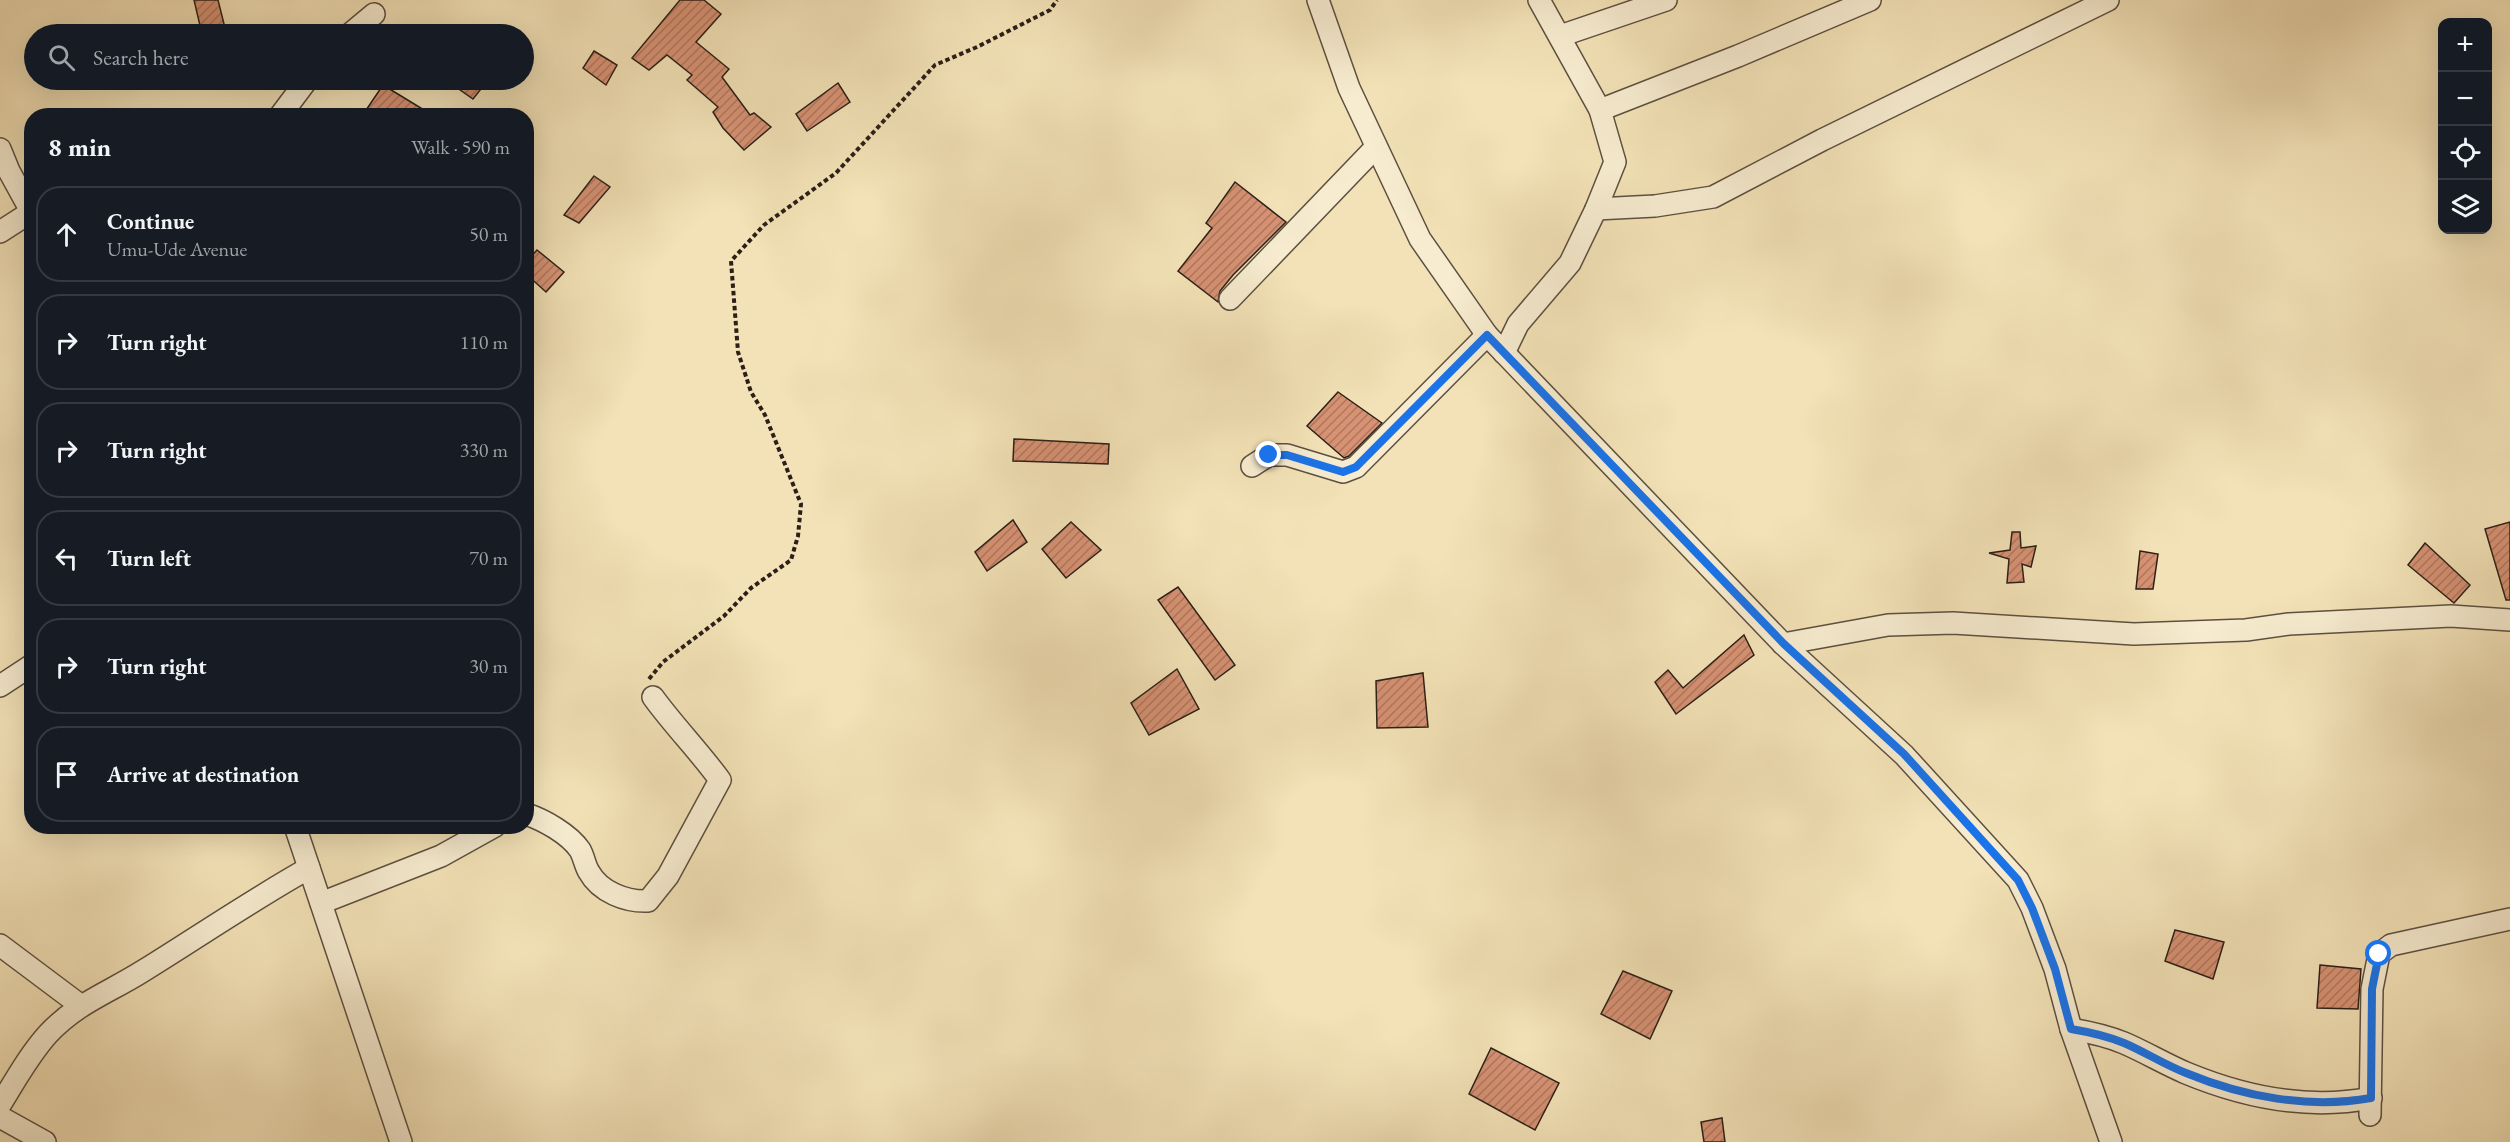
<!DOCTYPE html>
<meta charset="utf-8">
<style>
:root{--surface:#171b24;--page:#242831;--text:#f1f3f6;--muted:#9ea1a6;--line:#363941}
body{margin:0;font-family:"EB Garamond",serif;background:var(--page);color:var(--text)}
.controls{position:absolute;right:18px;top:18px;display:grid;overflow:hidden;border-radius:12px;box-shadow:0 6px 24px #0002}
.controls button{width:54px;height:54px;display:grid;place-items:center;padding:0;border:0;border-bottom:2px solid var(--line);background:var(--surface);color:var(--text);font:30px sans-serif}
.stop{position:absolute;width:18px;height:18px;margin:-14px;border:4px solid #1a73e8;border-radius:50%;background:#fff}
.stop.end{background:#1a73e8;border-color:#fff;box-shadow:0 2px 6px #0008}
.list{margin:0;padding:0;list-style:none}
h2{display:flex;justify-content:space-between;align-items:center;height:78px;margin:0;padding:0 24px;font-size:26px}
h2 small{font-size:20px;font-weight:400;color:var(--muted)}
.list li{display:grid;grid-template-columns:39px 1fr auto;gap:18px;align-items:center;box-sizing:border-box;height:96px;margin:0 12px 12px;padding:0 12px;border:2px solid var(--line);border-radius:24px}
.list b{display:block;font-size:22px;white-space:nowrap}
.list p{margin:0;font-size:20px;white-space:nowrap;color:var(--muted)}
.list em{font-size:20px;font-style:normal;color:var(--muted)}
.icon{flex:none;width:33px;height:33px;fill:none;stroke:currentColor;stroke-width:2;stroke-linecap:round;stroke-linejoin:round}
.map{position:relative;flex:none;width:2510px;height:1142px;overflow:hidden}
.search{position:absolute;background:var(--surface);box-shadow:0 6px 24px #0002;left:24px;top:24px;width:510px;height:66px;display:flex;align-items:center;gap:15px;box-sizing:border-box;padding:0 21px;border-radius:33px;color:var(--muted);font-size:22px}
.panel{position:absolute;background:var(--surface);box-shadow:0 6px 24px #0002;left:24px;top:108px;width:510px;height:726px;border-radius:24px}
.map>svg:first-child{display:block}
.building{fill:url(#building-hatch);stroke:#2b1f18;stroke-width:1.5}
.lines{fill:none;stroke-linecap:round;stroke-linejoin:round}
.street-casing{stroke:#5d5040;stroke-width:24}
.path{stroke:#2b1f18;stroke-width:4;stroke-dasharray:4.5 3;stroke-linecap:butt}
.street{stroke:#f7ecd0;stroke-width:21}
.route{stroke:#1a73e8;stroke-width:8}
</style>
<div class="map">
<svg width="2510" height="1142" viewBox="0 0 2510 1142">
<defs>
<pattern id="building-hatch" width="6" height="6" patternUnits="userSpaceOnUse" patternTransform="scale(1.5)"><rect width="6" height="6" fill="#d79274"/><path d="M-1 1l2-2M0 6l6-6M5 7l2-2" fill="none" stroke="#af775e"/></pattern>
</defs>
<rect width="100%" height="100%" fill="#f3e2b7"/>
<filter id="stains"><feTurbulence type="fractalNoise" baseFrequency=".00333" numOctaves="4"/><feColorMatrix values="0 0 0 0 .2 0 0 0 0 .09 0 0 0 0 .02 0 0 0 .5 -.17"/></filter>
<radialGradient id="worn" r=".72"><stop offset=".6" stop-color="#630" stop-opacity="0"/><stop offset="1" stop-color="#630" stop-opacity=".3"/></radialGradient>
<g class="building">
<path d="M194,0H218L226,32L202,34Z"/>
<path d="M680,0H704L721,14L696,42L729,69L722,77L750,115L754,113L771,127L744,150L723,128L713,112L718,107L687,80L692,75L667,55L649,70L632,58Z"/>
<path d="M594,51L617,65L606,85L583,68Z"/>
<path d="M446,80H488L473,99Z"/>
<path d="M838,83L850,102L807,131L796,114Z"/>
<path d="M383,85L434,116H362Z"/>
<path d="M594,176L610,187L579,223L564,215Z"/>
<path d="M1235,182L1286,222L1233,275L1220,291L1218,302L1178,271L1212,228L1206,223Z"/>
<path d="M537,250L564,272L546,292L526,274V262Z"/>
<path d="M1338,392L1382,423L1349,456L1344,458L1307,426Z"/>
<path d="M1014,439L1109,444L1108,464L1013,461Z"/>
<path d="M1013,520L1027,542L987,571L975,552Z"/>
<path d="M1071,522L1101,550L1066,578L1042,549Z"/>
<path d="M2510,522V600H2506L2485,529Z"/>
<path d="M2012,532H2020L2021,548L2036,546L2031,567L2022,564L2024,582L2007,583L2009,559L1989,553L2010,550Z"/>
<path d="M2425,543L2470,585L2454,603L2408,565Z"/>
<path d="M2140,551L2158,554L2153,589H2136Z"/>
<path d="M1178,587L1235,665L1215,680L1158,600Z"/>
<path d="M1744,635L1754,655L1676,714L1655,682L1668,670L1683,688Z"/>
<path d="M1177,669L1199,709L1149,735L1131,703Z"/>
<path d="M1423,673L1428,727L1377,728L1376,681Z"/>
<path d="M2175,930L2224,942L2213,979L2165,961Z"/>
<path d="M2320,965L2361,969L2358,1009L2317,1008Z"/>
<path d="M1623,971L1672,991L1650,1039L1601,1014Z"/>
<path d="M1491,1048L1559,1083L1535,1130L1469,1094Z"/>
<path d="M1722,1118L1725,1142H1704L1701,1122Z"/>
</g>
<g class="lines">
<defs>
<g id="street">
<path d="M1318,0L1349,88L1420,239L1487,335L1783,644L1904,755L2018,880L2032,908L2055,969L2071,1029L2111,1142"/>
<path d="M350,34L374,14"/>
<path d="M1560,36L1666,0"/>
<path d="M1600,110L1738,56L1870,0"/>
<path d="M280,116L307,80"/>
<path d="M0,149L9,171L32,213"/>
<path d="M1596,209L1655,206L1713,197L1822,140L2108,0"/>
<path d="M0,232L31,212"/>
<path d="M1230,299L1376,147"/>
<path d="M1504,353L1518,324L1570,263L1596,209L1615,162L1600,110L1539,0"/>
<path d="M1252,466L1269,455H1287L1343,472L1356,467L1487,335"/>
<path d="M1783,644L1888,625L1953,623L2134,634L2246,630L2289,624L2451,616L2510,620"/>
<path d="M0,686L32,665"/>
<path d="M526,814C544,820 569,834 580,850C584,857 585,866 589,872C600,892 626,902 648,901L668,876L720,780C699,751 674,726 653,697"/>
<path d="M295,826L401,1142"/>
<path d="M321,903L441,856L495,826"/>
<path d="M0,945L80,1005"/>
<path d="M2071,1029C2089,1032 2107,1036 2124,1043C2145,1052 2165,1064 2186,1073C2244,1097 2309,1110 2371,1098"/>
<path d="M0,1105C15,1081 29,1055 48,1034C77,1003 108,993 143,971C198,937 252,900 309,868"/>
<path d="M2370,1115L2372,989L2379,954L2391,945L2510,919"/>
<path d="M0,1117L45,1142"/>
</g>
</defs>
<use href="#street" class="street-casing"/>
<path class="path" d="M649,679L663,662L724,616L751,588L791,560L798,536L801,504L765,415L751,392L738,352L731,261L764,225L836,173L935,65L977,47L1050,10L1057,0"/>
<use href="#street" class="street"/>
</g>
<g class="lines">
<path class="route" d="M1269,455H1287L1343,472L1356,467L1487,335L1784,644L1904,754L2018,880L2032,908L2055,969L2071,1029C2089,1032 2107,1036 2124,1043C2145,1052 2165,1065 2186,1073C2244,1097 2309,1109 2371,1098L2372,989L2379,954"/>
</g>
<rect width="100%" height="100%" filter="url(#stains)"/>
<rect width="100%" height="100%" fill="url(#worn)"/>
</svg>
<div class="controls">
<button>+</button>
<button>−</button>
<button><svg class="icon" aria-label="locate" viewBox="0 0 24 24"><circle cx="12" cy="12" r="6"/><path d="M12 2v4M12 18v4M2 12h4M18 12h4"/></svg></button>
<button><svg class="icon" aria-label="layers" viewBox="0 0 24 24"><path d="M12 4l9 5-9 5-9-5zM3 14l9 5 9-5"/></svg></button>
</div>
<div class="stop" style="left:2379px;top:954px"></div>
<div class="stop end" style="left:1269px;top:455px"></div>
<div class="search"><svg class="icon" aria-label="search" viewBox="0 0 24 24"><circle cx="10" cy="10" r="6"/><path d="M15 15l6 6"/></svg>Search here</div>
<section class="panel">
<h2>8 min<small>Walk · 590 m</small></h2>
<ul class="list">
<li><svg class="icon" aria-label="ahead" viewBox="0 0 24 24"><path d="M12 20V5M6 11l6-6 6 6"/></svg><div><b>Continue</b><p>Umu-Ude Avenue</p></div><em>50 m</em></li>
<li><svg class="icon" aria-label="right" viewBox="0 0 24 24"><path d="M7 20v-9h11M14 6l5 5-5 5"/></svg><div><b>Turn right</b></div><em>110 m</em></li>
<li><svg class="icon" aria-label="right" viewBox="0 0 24 24"><path d="M7 20v-9h11M14 6l5 5-5 5"/></svg><div><b>Turn right</b></div><em>330 m</em></li>
<li><svg class="icon" aria-label="left" viewBox="0 0 24 24"><path d="M17 20v-9H6M10 6l-5 5 5 5"/></svg><div><b>Turn left</b></div><em>70 m</em></li>
<li><svg class="icon" aria-label="right" viewBox="0 0 24 24"><path d="M7 20v-9h11M14 6l5 5-5 5"/></svg><div><b>Turn right</b></div><em>30 m</em></li>
<li><svg class="icon" aria-label="arrive" viewBox="0 0 24 24"><path d="M6 21V4h12l-3 4 3 4H6"/></svg><div><b>Arrive at destination</b></div></li>
</ul>
</section>
</div>
